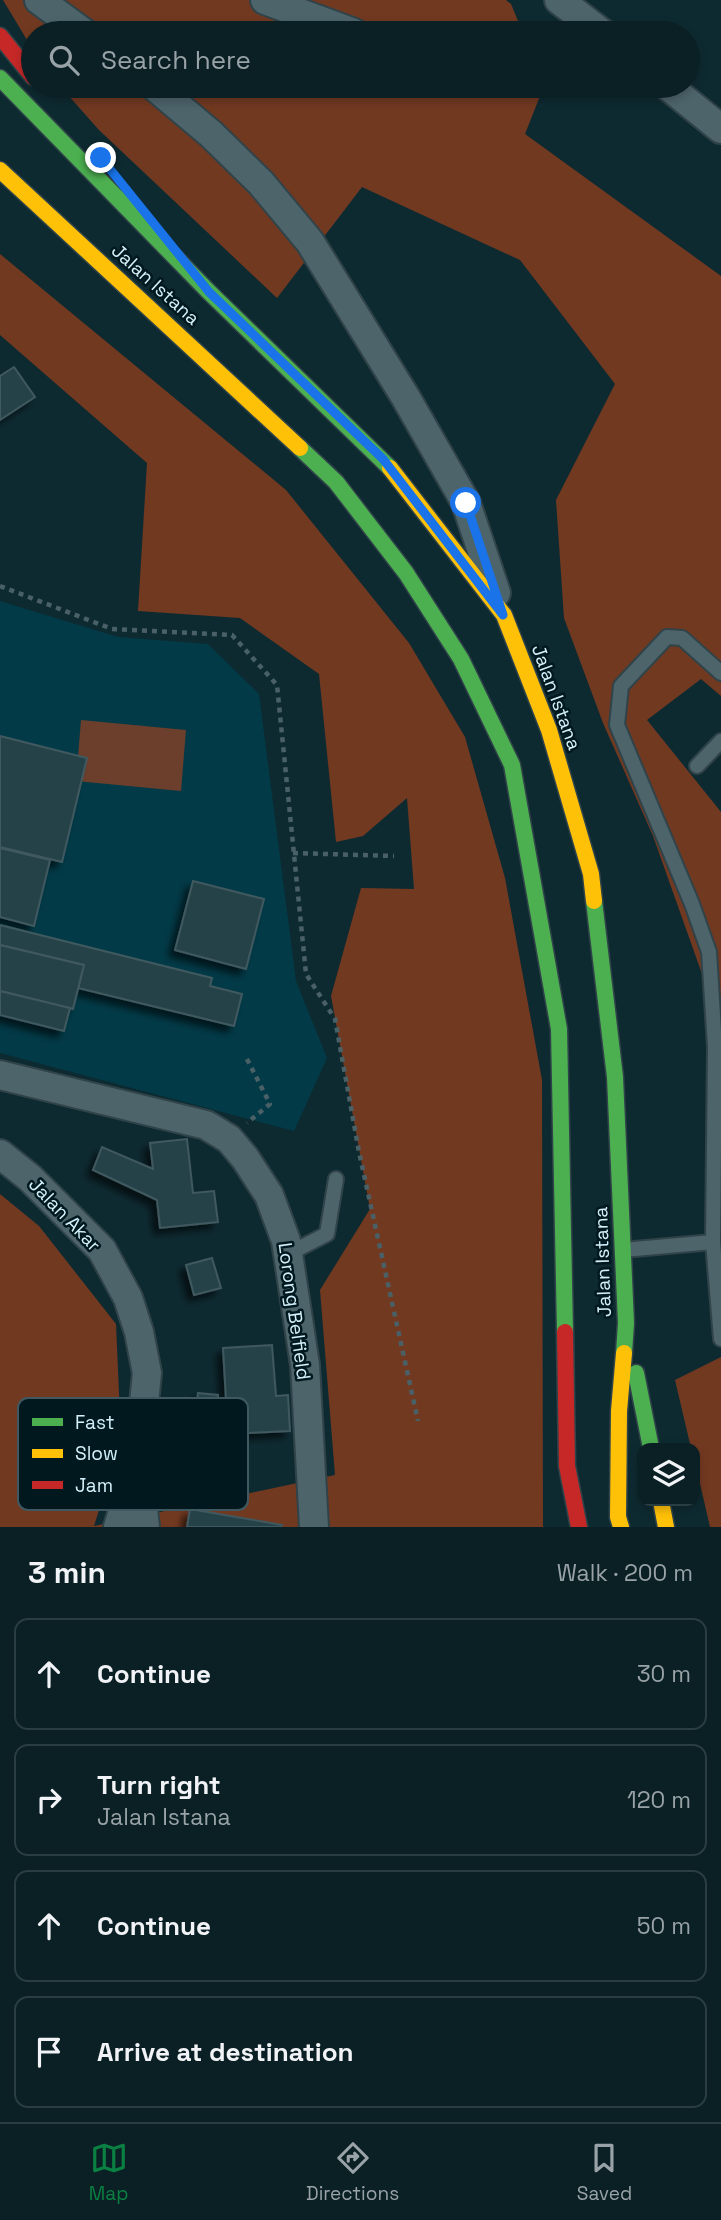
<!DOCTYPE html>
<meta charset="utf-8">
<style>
:root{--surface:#0a2025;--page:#13282d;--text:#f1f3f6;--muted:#99a3a7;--line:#2a3e42;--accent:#0b8043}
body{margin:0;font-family:"Space Grotesk",sans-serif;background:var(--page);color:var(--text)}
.controls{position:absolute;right:21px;bottom:21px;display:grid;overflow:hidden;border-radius:14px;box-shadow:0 4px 10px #0003}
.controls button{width:63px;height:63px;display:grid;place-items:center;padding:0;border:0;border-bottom:2px solid var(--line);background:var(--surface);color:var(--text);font:35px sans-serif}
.stop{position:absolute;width:21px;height:21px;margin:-16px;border:5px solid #1a73e8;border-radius:50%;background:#fff}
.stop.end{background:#1a73e8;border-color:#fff;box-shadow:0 2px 7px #0008}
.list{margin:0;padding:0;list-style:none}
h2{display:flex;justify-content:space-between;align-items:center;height:91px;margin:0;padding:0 28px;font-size:30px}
h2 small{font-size:23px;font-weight:400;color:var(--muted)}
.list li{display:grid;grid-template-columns:46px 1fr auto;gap:21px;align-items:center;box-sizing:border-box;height:112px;margin:0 14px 14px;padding:0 14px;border:2px solid var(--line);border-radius:14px}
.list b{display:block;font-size:26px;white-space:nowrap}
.list p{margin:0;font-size:23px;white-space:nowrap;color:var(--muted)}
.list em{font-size:23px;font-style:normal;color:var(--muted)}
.icon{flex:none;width:38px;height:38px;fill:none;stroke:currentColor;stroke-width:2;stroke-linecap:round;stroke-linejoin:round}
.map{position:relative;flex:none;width:721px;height:1527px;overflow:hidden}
.search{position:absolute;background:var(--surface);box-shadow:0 4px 10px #0003;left:21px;right:21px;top:21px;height:77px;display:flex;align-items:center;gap:18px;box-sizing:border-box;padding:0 24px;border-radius:38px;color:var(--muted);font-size:26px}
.sheet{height:595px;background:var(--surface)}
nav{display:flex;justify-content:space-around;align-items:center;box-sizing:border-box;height:98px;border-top:2px solid var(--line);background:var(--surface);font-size:19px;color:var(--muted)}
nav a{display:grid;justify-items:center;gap:4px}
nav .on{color:var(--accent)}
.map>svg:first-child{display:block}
.built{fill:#023a47}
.green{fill:#6c3f2d}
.forest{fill:#723921}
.building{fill:#284348;stroke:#40595e;stroke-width:2;filter:url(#shadow)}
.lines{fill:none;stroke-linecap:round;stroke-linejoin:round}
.lane-casing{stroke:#304349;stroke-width:18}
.street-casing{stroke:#304349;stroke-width:32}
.fast-casing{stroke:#304349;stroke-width:19}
.slow-casing{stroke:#304349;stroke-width:19}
.jam-casing{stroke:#304349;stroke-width:19}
.path{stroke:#4a6067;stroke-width:4.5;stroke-dasharray:5 5;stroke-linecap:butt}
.lane{stroke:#4d646b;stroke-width:14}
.street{stroke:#4d646b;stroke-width:28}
.fast{stroke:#4caf50;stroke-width:16}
.slow{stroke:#ffc107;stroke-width:16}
.jam{stroke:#c62828;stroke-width:16}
.route{stroke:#1a73e8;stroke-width:9}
.labels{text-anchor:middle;stroke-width:5;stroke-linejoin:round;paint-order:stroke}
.street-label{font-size:19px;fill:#d3f0fa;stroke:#01181f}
.key{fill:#01181f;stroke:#405961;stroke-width:2}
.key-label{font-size:19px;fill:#d3f0fa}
</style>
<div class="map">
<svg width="721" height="1527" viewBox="0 0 721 1527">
<defs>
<filter id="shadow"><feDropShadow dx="-6" dy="6" stdDeviation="3.5" flood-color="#0009"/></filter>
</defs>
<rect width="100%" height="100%" fill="#0e2a31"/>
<path class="built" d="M0,601L118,637L208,644L259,694L296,981L327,1058L294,1131L0,1053Z"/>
<path class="green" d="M81,720L186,730L181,791L76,781Z"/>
<g class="forest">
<path d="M3,0H506L511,4L523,33H33V50Z"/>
<path d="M60,86H544L525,134L721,276V696L701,679L647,720L721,812V1010L707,988L653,836L603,723L564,618L556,500L615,384L520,260L362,187L277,298L99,130Z"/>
<path d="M0,254L286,490L409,643L465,737L505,878L542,1080L543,1527H0V1194L39,1226L116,1324L121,1440L94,1526L335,1475L320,1290L370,1209L331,996L361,888L414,889L407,798L363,836L336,842L319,674L240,618L138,611L147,463L0,335Z"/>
<path d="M721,1357V1527H710L695,1462V1448H691L675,1380Z"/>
</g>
<g class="building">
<path d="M14,367L35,397L0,420V376Z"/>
<path d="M0,736L87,758L62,862L0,847Z"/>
<path d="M0,848L50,860L34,926L0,917Z"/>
<path d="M193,881L264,899L246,969L175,950Z"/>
<path d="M0,925L212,978L210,986L242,994L234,1026L78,988L84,965L0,945Z"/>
<path d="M0,945L84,965L73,1009L0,991Z"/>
<path d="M0,991L70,1008L64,1031L0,1015Z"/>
<path d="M187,1139L193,1193L214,1191L218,1222L160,1228L157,1200L93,1170L102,1147L153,1169L150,1143Z"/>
<path d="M212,1258L221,1288L194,1295L186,1265Z"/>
<path d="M272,1345L276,1396L288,1395L290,1431L228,1434L223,1348Z"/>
<path d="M198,1393L218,1395L214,1438L193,1436Z"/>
<path d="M190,1509L282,1525L281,1527H187Z"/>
</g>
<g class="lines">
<defs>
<g id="lane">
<path d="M697,766L721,741"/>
<path d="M713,1242L715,1047L709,952L692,904L617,725L621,686L667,637L682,638L721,673"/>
<path d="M623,1250L713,1242L721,1339"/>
<path d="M288,1254L327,1234L336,1179"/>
</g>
<g id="street">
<path d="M39,0L84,33"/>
<path d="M265,0L354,33"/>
<path d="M559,0L602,33"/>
<path d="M154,86L211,134L261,183L310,242L406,398L466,503L496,593"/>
<path d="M668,86L721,129"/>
<path d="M0,1075L206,1125L229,1139L245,1158L269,1195L286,1241L305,1365L314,1527"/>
<path d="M0,1154L30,1178L102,1250L128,1298L139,1332L147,1373L138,1463L118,1527"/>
<path d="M139,1474L145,1527"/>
</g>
<g id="fast">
<path d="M0,78L209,292L390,468"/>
<path d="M300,448L336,482L406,573L461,659L512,765L559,1029L565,1332"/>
<path d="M594,901L615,1077L626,1323L624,1353"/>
<path d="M636,1373L651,1448"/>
</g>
<g id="slow">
<path d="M0,170L300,448"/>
<path d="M390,468L504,615L549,730L591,874L594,901"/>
<path d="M661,1501L666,1527"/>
<path d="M621,1527L618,1517L619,1411L624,1353"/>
</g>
<g id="jam">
<path d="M0,36L33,77"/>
<path d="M565,1332L567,1466L579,1527"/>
</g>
</defs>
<use href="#lane" class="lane-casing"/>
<use href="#street" class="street-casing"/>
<use href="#fast" class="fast-casing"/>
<use href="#slow" class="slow-casing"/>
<use href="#jam" class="jam-casing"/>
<g class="path">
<path d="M0,586L112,629L232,635L277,685L306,974L335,1019L359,1152L418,1421"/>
<path d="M293,853L394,856"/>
<path d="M247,1059L270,1104L247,1123"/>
</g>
<use href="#lane" class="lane"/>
<use href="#street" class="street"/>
<use href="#fast" class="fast"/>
<use href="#slow" class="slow"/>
<use href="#jam" class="jam"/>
</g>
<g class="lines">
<path class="route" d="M101,158L209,292L383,459L503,615L466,503"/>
</g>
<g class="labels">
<g class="street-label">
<text transform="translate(156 284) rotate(42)" y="7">Jalan Istana</text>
<text transform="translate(557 697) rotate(70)" y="7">Jalan Istana</text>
<text transform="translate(65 1214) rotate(46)" y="7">Jalan Akar</text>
<text transform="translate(602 1262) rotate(-92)" y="7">Jalan Istana</text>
<text transform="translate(295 1311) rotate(82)" y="7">Lorong Belfield</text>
</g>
</g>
<rect x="18" y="1398" width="230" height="112" rx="10" class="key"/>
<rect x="32" y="1418" width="31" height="8" fill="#4caf50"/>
<rect x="32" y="1449" width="31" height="9" fill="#ffc107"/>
<rect x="32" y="1481" width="31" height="8" fill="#c62828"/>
<g class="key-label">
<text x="75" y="1429">Fast</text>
<text x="75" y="1460">Slow</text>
<text x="75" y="1492">Jam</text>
</g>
</svg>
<div class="controls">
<button><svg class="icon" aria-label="layers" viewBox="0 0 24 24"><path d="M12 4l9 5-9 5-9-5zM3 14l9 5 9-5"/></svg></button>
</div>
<div class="stop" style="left:466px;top:503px"></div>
<div class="stop end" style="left:101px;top:158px"></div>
<div class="search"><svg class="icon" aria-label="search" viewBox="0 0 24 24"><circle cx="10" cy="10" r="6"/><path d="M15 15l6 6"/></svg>Search here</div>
</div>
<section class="sheet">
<h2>3 min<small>Walk · 200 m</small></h2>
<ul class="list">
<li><svg class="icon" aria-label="ahead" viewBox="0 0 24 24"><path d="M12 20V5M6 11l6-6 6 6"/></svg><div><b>Continue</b></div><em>30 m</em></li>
<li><svg class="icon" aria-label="right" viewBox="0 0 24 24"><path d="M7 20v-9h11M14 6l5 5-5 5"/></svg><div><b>Turn right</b><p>Jalan Istana</p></div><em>120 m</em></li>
<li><svg class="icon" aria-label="ahead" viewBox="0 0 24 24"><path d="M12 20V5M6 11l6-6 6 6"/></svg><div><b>Continue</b></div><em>50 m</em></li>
<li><svg class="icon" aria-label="arrive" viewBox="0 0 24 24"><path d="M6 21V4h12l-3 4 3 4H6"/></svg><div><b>Arrive at destination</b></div></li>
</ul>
</section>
<nav>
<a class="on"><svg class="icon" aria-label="map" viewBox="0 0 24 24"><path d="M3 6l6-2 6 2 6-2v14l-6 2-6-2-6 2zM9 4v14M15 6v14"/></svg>Map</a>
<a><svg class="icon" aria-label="directions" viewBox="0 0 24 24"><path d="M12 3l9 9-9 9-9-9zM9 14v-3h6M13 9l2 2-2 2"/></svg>Directions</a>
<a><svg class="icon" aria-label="saved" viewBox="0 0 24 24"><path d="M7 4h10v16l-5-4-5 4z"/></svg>Saved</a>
</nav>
